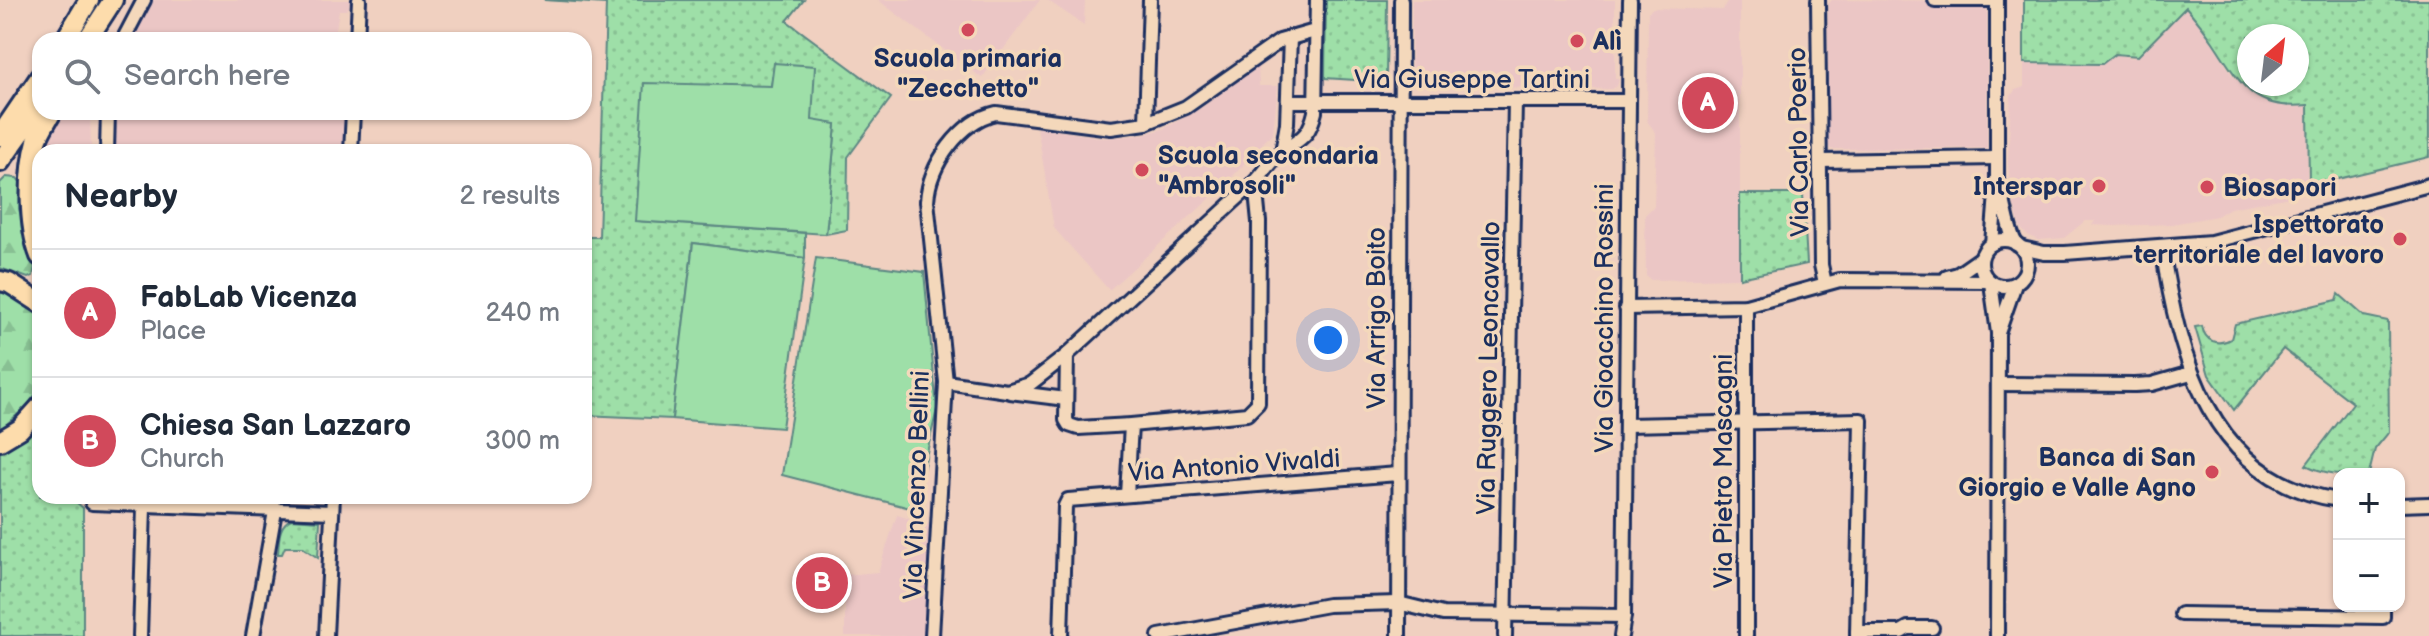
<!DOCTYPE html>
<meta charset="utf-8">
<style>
:root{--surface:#fff;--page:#f2f2f3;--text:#1f2937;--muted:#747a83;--line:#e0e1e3;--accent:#d1495b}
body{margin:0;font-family:"Balsamiq Sans",sans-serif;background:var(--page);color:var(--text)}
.controls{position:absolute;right:24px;bottom:24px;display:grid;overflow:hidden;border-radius:16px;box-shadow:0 2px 6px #0004}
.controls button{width:72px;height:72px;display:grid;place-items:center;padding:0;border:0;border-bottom:2px solid var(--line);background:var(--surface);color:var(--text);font:40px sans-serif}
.compass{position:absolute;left:2237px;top:24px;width:72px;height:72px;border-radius:50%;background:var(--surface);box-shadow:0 2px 6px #0004;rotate:28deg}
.you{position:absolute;left:1328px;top:340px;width:28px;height:28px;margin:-20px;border:6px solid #fff;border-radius:50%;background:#1a73e8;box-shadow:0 0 0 12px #1a73e833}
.badge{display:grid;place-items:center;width:52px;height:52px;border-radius:50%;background:var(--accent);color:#fff;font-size:26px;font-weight:700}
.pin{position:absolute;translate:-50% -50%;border:4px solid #fff;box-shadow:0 2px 8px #0006}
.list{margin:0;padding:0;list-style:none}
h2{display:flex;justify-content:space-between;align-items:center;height:104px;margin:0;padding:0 32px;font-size:34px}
h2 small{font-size:26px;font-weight:400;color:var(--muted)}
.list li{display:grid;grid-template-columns:52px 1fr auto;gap:24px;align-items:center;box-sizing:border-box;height:128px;padding:0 32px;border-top:2px solid var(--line)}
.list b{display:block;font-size:30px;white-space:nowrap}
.list p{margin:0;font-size:26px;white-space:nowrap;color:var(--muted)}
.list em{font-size:26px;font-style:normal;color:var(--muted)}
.icon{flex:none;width:44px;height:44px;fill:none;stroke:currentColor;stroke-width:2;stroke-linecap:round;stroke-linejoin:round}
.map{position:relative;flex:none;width:2429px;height:636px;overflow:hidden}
.search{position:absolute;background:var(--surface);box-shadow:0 2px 6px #0004;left:32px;top:32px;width:560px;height:88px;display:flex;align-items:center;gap:20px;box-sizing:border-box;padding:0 28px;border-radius:24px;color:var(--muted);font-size:30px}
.panel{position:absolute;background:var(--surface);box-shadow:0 2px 6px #0004;left:32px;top:144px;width:560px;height:360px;border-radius:24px}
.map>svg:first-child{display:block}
.built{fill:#ebc6c5}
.green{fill:url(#green-dots);stroke:#5c8783;stroke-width:2;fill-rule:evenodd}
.forest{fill:url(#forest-firs);stroke:#5c8783;stroke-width:2}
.pitch{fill:#9edfa8;stroke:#5c8783;stroke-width:2}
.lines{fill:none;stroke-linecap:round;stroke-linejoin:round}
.minor-casing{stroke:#1b2f5e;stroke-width:18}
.highway-casing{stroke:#1b2f5e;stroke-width:24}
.minor{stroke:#f4d8bb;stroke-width:12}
.highway{stroke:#fddcac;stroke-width:18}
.poi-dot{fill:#d1495b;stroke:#f4d8bb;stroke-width:3}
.labels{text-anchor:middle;stroke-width:7;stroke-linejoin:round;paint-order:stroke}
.poi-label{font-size:26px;font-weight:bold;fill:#1b2f5e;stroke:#f4d8bb;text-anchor:start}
.street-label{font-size:26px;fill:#1b2f5e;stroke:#f4d8bb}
</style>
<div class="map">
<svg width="2429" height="636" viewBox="0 0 2429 636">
<defs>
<pattern id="green-dots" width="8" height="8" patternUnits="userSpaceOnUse" patternTransform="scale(2)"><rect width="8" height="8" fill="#9edfa8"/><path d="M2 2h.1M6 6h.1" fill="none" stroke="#88c093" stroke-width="1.8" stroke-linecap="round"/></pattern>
<pattern id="forest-firs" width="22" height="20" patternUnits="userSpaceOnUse" patternTransform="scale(2)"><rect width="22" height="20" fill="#9edfa8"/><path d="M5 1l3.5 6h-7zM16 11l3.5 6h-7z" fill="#88c093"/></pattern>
</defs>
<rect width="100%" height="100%" fill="#f0d0c0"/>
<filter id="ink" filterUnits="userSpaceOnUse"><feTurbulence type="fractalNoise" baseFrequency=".0125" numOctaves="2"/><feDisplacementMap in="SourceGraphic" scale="16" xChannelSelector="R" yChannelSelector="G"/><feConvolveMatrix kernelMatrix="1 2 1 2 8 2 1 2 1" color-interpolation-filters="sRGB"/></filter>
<g filter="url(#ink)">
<g class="built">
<path d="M143,0H350L349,7L346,10H339L336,29H345L348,40H123Z"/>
<path d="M878,0H1040L982,78Z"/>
<path d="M1047,0H1085L1084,25Z"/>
<path d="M1412,0H1615V78L1619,80L1617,86L1612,89L1413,86L1411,84Z"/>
<path d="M1728,0H1740V278L1651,280L1646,276L1645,215L1654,206L1656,133L1647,121L1648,12L1653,8L1723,10Z"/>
<path d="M1832,0L1979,1L1987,8V148L1831,149L1828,146V4Z"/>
<path d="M2186,7L2212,41L2231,73L2248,91L2291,107L2308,105L2307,186L2290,197L2230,208L2217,216L2172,224L2113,226L2092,225L2095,221H2085L2064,238L2038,240L2026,234L2020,227L2011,194L2008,162L2011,96L2015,90L2024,87V63L2102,64L2115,54L2133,58Z"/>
<path d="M1258,66L1259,86H1278L1273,132L1224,186L1109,290L1054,228L1037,127L1104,138L1141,135L1163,129L1201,108Z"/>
<path d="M57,112H90L91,152H44Z"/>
<path d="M106,112H345L343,152H104Z"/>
<path d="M897,515L930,525L925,636H845V575L878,572Z"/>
</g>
<g class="green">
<path d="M544,0H804L787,21L891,98L848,157L847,230L826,234L836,124L812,121L775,63L771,86L636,221L805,233V258L693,243L672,419L584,415V237H599L606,4Z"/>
<path d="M1326,0H1387L1386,82L1325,78Z"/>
<path d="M2024,0H2429V157L2309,186L2308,105C2252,111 2241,84 2213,42C2205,30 2195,18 2186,7L2138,56L2115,54L2102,64L2024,63ZM2249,36H2297V84H2249Z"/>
<path d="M1740,194H1803L1807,264L1740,278Z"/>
<path d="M2339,294L2364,316L2388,321L2389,432L2375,449L2369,474C2345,474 2328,476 2306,465L2353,403L2283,349L2234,410L2209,375L2195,327L2202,326C2205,342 2218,346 2231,339L2235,324L2337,300Z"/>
<path d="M40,420V496H75V501L83,508V636H0V448Z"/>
<path d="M291,519L320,521L318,558L302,547H285L282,554H278C279,541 278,525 291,519Z"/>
</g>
<g class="forest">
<path d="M6,177L17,178L20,182L19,209L35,267L33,276L28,278L0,268V183Z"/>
<path d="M0,292L18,298L40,317V388L27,406L0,430Z"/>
</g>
<g class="pitch">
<path d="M774,63L815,66L812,120L836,124L826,234L635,221L644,83L771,86Z"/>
<path d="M693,243L805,258L782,428L672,419Z"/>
<path d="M816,258L924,272L937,409L914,509L782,475Z"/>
</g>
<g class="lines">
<defs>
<g id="minor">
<path d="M1818,0L1821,265L1825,283"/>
<path d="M1935,0H1997"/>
<path d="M123,40L144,0"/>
<path d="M357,40L359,0"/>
<path d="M1288,101H1628"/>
<path d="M1146,123L1150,0"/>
<path d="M107,152L108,112"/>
<path d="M351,152L353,112"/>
<path d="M1282,152L1287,123L1290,37"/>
<path d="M1821,161L1997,158"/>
<path d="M1998,184C2006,203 2006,226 2016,244"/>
<circle cx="2004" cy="263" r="23"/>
<path d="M1992,244L1997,181V0"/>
<path d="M2162,247C2178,355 2211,483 2339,500"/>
<path d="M2022,248L2044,253H2065L2211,242L2429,185"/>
<path d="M1947,277L1958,274L1981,258"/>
<path d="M1991,283L1998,333L1997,636"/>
<path d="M1746,306V636"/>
<path d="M1626,308L1746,306L1840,280L1988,281"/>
<path d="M1998,333L2015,284"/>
<path d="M1067,355L1066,420L1069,425L1078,428L1131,425L1247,414L1258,403L1259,222L1255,182"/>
<path d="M946,382L1007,391L1030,384L1067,355L1255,182C1264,173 1272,160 1282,152C1301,138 1309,137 1315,112L1317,0"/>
<path d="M1998,384L2135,385L2152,384L2191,373"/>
<path d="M1010,392L1066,399"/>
<path d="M1626,425L1861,420L1857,636"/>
<path d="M1127,495L1131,425"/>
<path d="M92,503L332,512"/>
<path d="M2399,505L2429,504"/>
<path d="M2181,614L2383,617V606"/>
<path d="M1857,632H1901L1908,628H1932"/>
<path d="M140,636L144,507"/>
<path d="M253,636L275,511L272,496"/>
<path d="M326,636L333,496"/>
<path d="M932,636L946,382L927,201C929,165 960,121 996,113L1111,128L1146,123L1186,107L1280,41L1315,31"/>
<path d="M1061,636L1065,506L1068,500L1398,474"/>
<path d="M1159,636L1328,605L1398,603L1443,614L1624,616"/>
<path d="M1399,636L1401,0"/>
<path d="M1505,636L1515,101"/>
<path d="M1621,636L1624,616L1630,0"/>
</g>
<g id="highway">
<path d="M65,40L89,0"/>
<path d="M87,40L113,0"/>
<path d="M0,136L40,77"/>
<path d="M0,162L40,106"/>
<path d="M40,256C28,225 28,173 37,141C40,131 47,121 52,112"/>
<path d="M0,281L9,283L40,303"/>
<path d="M0,441L20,429L40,407"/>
</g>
</defs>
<use href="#minor" class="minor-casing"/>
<use href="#highway" class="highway-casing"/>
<use href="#minor" class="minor"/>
<use href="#highway" class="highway"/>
</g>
</g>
<g class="poi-dot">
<circle cx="968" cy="30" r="8"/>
<circle cx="1577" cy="41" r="8"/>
<circle cx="1142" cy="170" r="8"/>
<circle cx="2099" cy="186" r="8"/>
<circle cx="2207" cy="187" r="8"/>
<circle cx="2400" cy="239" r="8"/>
<circle cx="2212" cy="472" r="8"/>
</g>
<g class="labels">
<g class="poi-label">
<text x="1593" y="50">Alì</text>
<text x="968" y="67" text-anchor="middle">Scuola primaria<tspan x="968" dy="30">"Zecchetto"</tspan></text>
<text x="1158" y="164">Scuola secondaria<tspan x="1158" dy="30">"Ambrosoli"</tspan></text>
<text x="2083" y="195" text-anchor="end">Interspar</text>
<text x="2223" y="196">Biosapori</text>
<text x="2384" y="233" text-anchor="end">Ispettorato<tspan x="2384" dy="30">territoriale del lavoro</tspan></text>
<text x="2196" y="466" text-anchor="end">Banca di San<tspan x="2196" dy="30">Giorgio e Valle Agno</tspan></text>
</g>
<g class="street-label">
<text x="1472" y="88">Via Giuseppe Tartini</text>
<text transform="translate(1798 142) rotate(-91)" y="9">Via Carlo Poerio</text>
<text transform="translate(1376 318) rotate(-90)" y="9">Via Arrigo Boito</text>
<text transform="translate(1604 318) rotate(-90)" y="9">Via Gioacchino Rossini</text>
<text transform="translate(1488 368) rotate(-89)" y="9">Via Ruggero Leoncavallo</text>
<text transform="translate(1234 465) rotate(-4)" y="9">Via Antonio Vivaldi</text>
<text transform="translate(1723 471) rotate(-90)" y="9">Via Pietro Mascagni</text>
<text transform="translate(916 485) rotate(-88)" y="9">Via Vincenzo Bellini</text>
</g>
</g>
</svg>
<div class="controls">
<button>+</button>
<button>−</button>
</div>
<svg class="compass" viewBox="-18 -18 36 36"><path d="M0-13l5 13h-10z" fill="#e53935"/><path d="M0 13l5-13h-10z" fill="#747a83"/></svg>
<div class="you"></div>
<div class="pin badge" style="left:1708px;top:103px">A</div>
<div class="pin badge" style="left:822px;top:583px">B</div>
<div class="search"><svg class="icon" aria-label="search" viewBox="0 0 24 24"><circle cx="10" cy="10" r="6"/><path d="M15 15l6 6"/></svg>Search here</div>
<section class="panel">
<h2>Nearby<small>2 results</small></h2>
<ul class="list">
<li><span class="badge">A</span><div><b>FabLab Vicenza</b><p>Place</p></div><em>240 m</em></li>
<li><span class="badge">B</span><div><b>Chiesa San Lazzaro</b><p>Church</p></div><em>300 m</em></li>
</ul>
</section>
</div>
